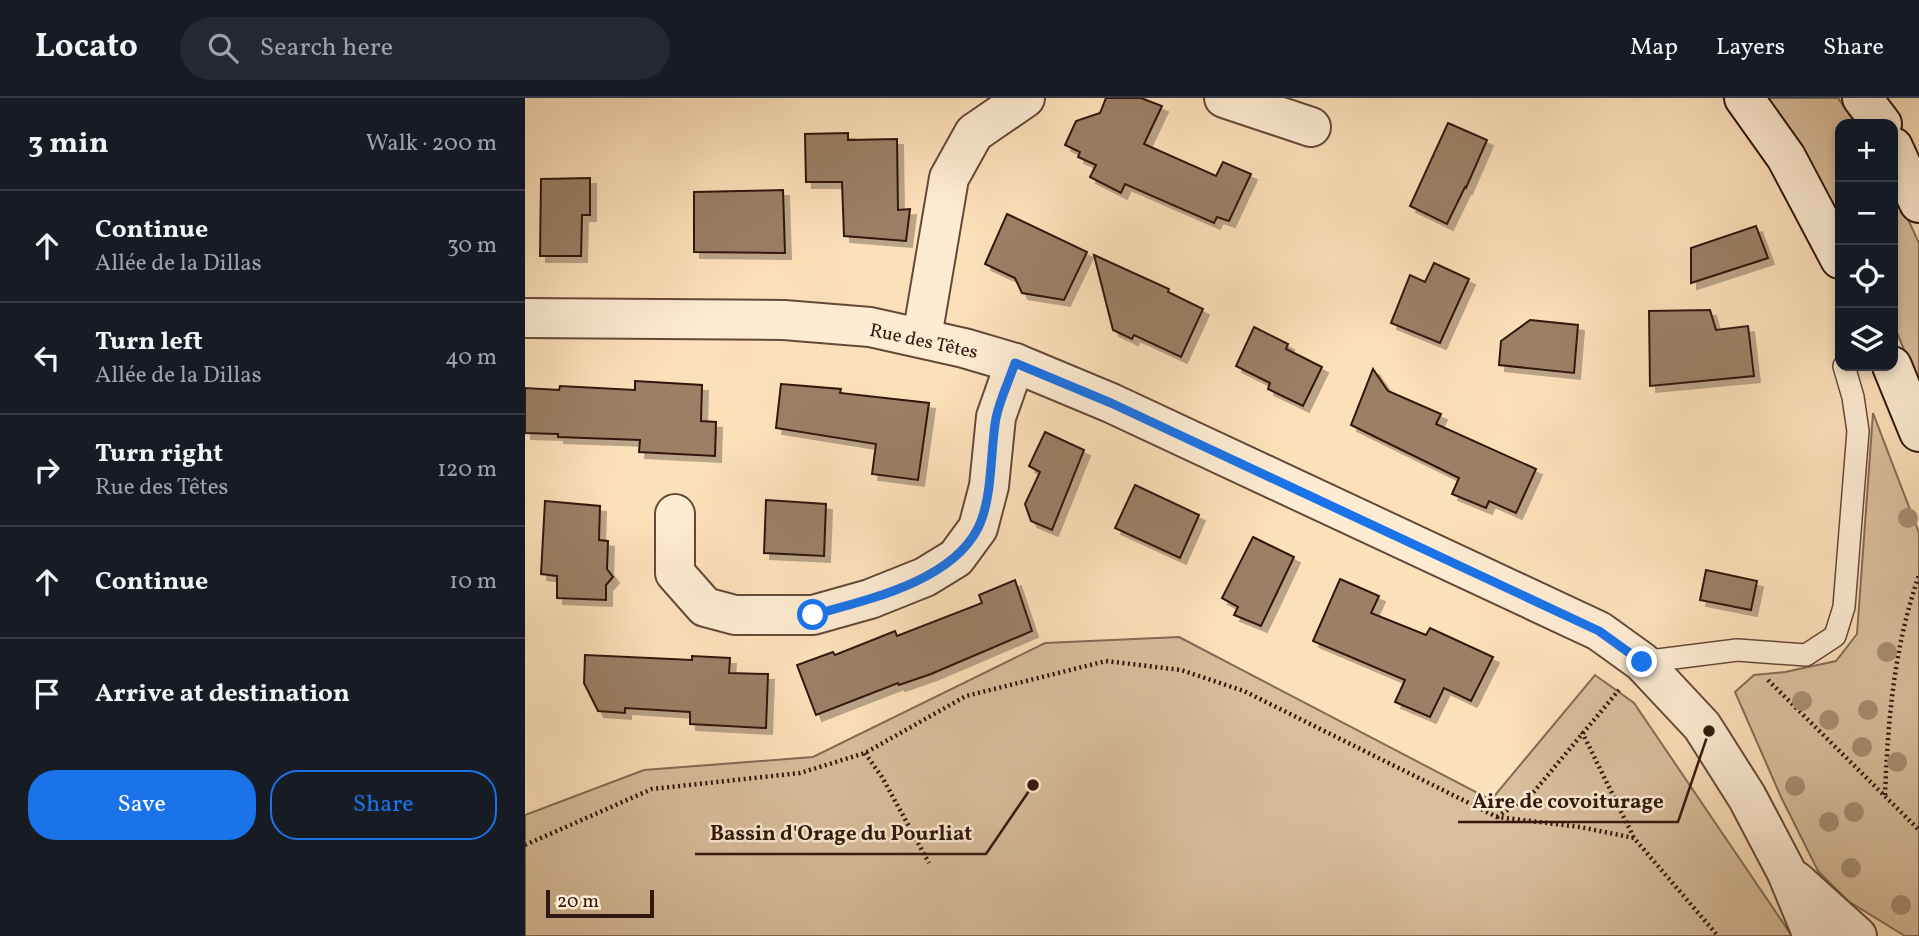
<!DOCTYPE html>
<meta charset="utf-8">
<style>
:root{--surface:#171b24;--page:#242831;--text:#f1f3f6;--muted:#9ea1a6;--line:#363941;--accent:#1a73e8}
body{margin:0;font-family:Vollkorn,serif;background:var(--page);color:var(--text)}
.controls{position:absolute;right:21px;top:21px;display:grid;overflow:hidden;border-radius:14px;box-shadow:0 4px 10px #0003}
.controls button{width:63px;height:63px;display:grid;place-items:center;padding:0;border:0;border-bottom:2px solid var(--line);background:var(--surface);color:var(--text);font:35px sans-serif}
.scale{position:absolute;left:21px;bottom:18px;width:108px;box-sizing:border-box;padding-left:7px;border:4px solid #31170d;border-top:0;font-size:19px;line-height:24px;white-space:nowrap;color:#31170d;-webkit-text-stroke:5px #fdebd2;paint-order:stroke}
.stop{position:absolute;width:21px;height:21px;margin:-16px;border:5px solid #1a73e8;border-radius:50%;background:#fff}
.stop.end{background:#1a73e8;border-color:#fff;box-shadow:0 2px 7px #0008}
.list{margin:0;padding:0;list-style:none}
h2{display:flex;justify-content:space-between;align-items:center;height:91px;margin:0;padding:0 28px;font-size:30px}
h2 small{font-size:23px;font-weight:400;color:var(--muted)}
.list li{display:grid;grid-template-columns:46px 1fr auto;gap:21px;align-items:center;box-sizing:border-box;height:112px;padding:0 28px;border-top:2px solid var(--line)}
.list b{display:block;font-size:26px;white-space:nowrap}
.list p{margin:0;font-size:23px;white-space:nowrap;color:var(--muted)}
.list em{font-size:23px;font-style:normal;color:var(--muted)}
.actions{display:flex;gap:14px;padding:21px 28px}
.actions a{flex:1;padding:16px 0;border:2px solid var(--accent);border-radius:28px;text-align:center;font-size:24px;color:var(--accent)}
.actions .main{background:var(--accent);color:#fff}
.icon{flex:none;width:38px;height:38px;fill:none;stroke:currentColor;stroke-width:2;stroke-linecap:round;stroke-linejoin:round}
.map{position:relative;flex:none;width:1394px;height:838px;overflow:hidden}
header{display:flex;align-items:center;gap:42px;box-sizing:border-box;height:98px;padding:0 35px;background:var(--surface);border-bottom:2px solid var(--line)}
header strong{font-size:33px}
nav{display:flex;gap:38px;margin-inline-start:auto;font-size:24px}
.search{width:490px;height:63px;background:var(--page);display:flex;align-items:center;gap:18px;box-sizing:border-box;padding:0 24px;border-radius:38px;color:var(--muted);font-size:26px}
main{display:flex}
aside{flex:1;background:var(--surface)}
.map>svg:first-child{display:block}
.green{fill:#d9be9c;stroke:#856a54;stroke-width:2}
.building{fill:#9b8066;stroke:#31170d;stroke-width:2;filter:url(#shadow)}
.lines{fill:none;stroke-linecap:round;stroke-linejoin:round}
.lane-casing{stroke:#644938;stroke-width:24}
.street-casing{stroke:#644938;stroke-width:42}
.secondary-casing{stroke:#31170d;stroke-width:42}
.path{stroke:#31170d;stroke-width:4.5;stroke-dasharray:2 3.5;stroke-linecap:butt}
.lane{stroke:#fdebd2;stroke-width:21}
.street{stroke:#fdebd2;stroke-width:38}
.secondary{stroke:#fdebd2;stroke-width:38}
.tree{fill:#a88d72}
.route{stroke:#1a73e8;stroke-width:9}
.labels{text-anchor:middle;stroke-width:5;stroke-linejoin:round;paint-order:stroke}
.street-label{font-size:19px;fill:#31170d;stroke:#fdebd2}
.leader{fill:none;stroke:#31170d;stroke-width:2.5}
.callout-dot{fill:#31170d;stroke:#fdebd2;stroke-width:2.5}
.callout-label{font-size:21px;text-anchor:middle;font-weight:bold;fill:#31170d;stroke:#fdebd2;stroke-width:5;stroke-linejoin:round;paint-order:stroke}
</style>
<header>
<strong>Locato</strong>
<div class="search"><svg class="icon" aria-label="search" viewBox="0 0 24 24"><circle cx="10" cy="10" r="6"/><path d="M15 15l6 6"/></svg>Search here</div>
<nav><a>Map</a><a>Layers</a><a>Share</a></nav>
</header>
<main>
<aside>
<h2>3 min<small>Walk · 200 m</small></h2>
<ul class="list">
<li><svg class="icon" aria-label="ahead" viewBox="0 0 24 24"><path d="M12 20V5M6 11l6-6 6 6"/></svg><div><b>Continue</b><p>Allée de la Dillas</p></div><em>30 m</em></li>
<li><svg class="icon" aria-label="left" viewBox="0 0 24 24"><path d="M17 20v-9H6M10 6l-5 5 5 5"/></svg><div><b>Turn left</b><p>Allée de la Dillas</p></div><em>40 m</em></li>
<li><svg class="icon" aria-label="right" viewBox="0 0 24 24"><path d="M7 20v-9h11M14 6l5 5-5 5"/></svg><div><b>Turn right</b><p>Rue des Têtes</p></div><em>120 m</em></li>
<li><svg class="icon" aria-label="ahead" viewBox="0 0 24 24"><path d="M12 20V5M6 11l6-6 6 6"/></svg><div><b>Continue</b></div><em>10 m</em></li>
<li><svg class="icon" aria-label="arrive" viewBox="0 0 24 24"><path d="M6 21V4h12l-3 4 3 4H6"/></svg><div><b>Arrive at destination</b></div></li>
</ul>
<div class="actions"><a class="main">Save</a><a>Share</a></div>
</aside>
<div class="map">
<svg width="1394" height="838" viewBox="0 0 1394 838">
<defs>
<filter id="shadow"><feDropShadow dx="6" dy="6" stdDeviation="0" flood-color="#0004"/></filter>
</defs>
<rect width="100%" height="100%" fill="#fce0b9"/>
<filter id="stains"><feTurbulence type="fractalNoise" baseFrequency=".00286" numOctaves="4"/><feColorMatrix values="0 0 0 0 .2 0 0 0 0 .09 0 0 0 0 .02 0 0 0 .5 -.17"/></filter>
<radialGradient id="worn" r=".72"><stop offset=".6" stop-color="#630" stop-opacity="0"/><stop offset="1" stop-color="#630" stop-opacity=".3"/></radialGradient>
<g class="green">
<path d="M1241,0H1313L1331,26H1315V120L1259,25Z"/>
<path d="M1368,89L1394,145V288L1368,225Z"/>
<path d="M1348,315L1394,435V838H1380L1323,803L1293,773L1256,699L1210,594L1229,577L1260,574L1311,563L1332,536Z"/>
<path d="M654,539L966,702L1070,577L1109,605L1267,838H0V717L119,672L288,659L520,545Z"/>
</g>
<g class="building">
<path d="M581,0H616L637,8L619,46L691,78L698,64L726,76L704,123L692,119L689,125L600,86L596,95L565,79L571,67L553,59L555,54L540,47L551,23L575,15Z"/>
<path d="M923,25L962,42L941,90L940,89L922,126L885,108Z"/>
<path d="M323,35V42L372,41L373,112L385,111L381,143L319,138L317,84H281L280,36Z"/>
<path d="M65,80V117H57L56,158H15L16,81Z"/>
<path d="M258,92L260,155L169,154V94Z"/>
<path d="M482,116L562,154L539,202L497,195L490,180L460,166Z"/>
<path d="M1231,128L1243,160L1166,185V150Z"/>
<path d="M569,157L644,191L643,194L678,211L656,259L609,237L607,241L588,232Z"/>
<path d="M909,165L944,181L915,245L866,225L885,177L900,184Z"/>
<path d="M1185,212L1191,232L1223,228L1229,278L1125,288L1124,213Z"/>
<path d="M1005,222L1053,227L1049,275L974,267L976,243Z"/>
<path d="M729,229L763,246L761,251L797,269L778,308L743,291L745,285L711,268Z"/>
<path d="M848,271L863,293L916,316L911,326L1011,371L991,415L964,403L961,410L927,396L934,380L826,327Z"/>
<path d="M110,283L177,287L176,323L191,324L190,358L114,354L115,342L33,339V336L0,335V290L34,292L35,288L110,292Z"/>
<path d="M256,286L316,291L315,295L404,305L393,382L347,376L351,346L251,330Z"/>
<path d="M520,334L559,352L527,432L506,423L500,406L515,374L504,368Z"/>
<path d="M610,387L674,417L655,460L590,430Z"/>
<path d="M241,402L301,406L299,458L239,455Z"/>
<path d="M20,403L75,408L74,442L83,443L82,471L88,479L81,487V502L32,500V478L16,476Z"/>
<path d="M728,439L769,459L736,528L709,517L713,509L697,500Z"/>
<path d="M1181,472L1232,483L1226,512L1175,502Z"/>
<path d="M815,481L854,498L846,515L901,537L905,530L968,559L946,603L919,590L905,619L870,604L880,582L788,543Z"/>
<path d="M490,482L507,533L406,576L374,587L373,585L291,617L272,567L308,554L310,557L370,533L372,538L457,505L454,497Z"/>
<path d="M60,557L167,562V558L205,560L204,575L243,576L241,630L165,626V614L100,610V615L73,613L59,585Z"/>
</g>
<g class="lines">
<defs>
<path id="lane" d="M1117,564L1212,552L1281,557L1310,538L1319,509L1333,333L1328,299L1319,268"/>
<g id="street">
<path d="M699,0L786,29"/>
<path d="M0,220L259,222L345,229L439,250L490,265L586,305L1074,533L1117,564L1177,628L1222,699L1262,775L1288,838"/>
<path d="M397,239L424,80L449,35L500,0"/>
<path d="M150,416V475L180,509L210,517H288L345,501L400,479L431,460L453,430L464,388L471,319L490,265"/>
<path d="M1271,783L1332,838"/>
</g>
<g id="secondary">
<path d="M1219,0L1261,59L1315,161"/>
<path d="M1337,0L1357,26"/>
<path d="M1368,49L1394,105"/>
<path d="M1367,268L1394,334"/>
</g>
</defs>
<use href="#lane" class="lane-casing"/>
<use href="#street" class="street-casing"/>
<use href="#secondary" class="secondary-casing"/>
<g class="path">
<path d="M1243,582L1394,732"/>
<path d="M1057,634L1109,740"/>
<path d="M340,655L357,679L404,765"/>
<path d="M1360,697C1363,620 1369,550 1394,477"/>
<path d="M972,719L1007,696L1094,592"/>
<path d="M0,747L127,691L275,675L340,655L441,598L581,563L656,572L719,593L972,719L1055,729L1109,740L1193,838"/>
</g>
<use href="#lane" class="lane"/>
<use href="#street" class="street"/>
<use href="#secondary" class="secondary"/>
</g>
<g class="tree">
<circle cx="1383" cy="420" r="10"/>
<circle cx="1362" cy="554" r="10"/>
<circle cx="1277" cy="603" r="10"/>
<circle cx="1343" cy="612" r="10"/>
<circle cx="1304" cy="622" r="10"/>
<circle cx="1337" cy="649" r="10"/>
<circle cx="1372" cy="664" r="10"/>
<circle cx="1270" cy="688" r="10"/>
<circle cx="1329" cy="714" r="10"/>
<circle cx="1304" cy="724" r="10"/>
<circle cx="1326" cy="770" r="10"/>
<circle cx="1376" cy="807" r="10"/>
</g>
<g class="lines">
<path class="route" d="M288,517C341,502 426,484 453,430C468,400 465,353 471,320C475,301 484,283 490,265L586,305L1074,533L1117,564"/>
</g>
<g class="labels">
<g class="street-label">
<text transform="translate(399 242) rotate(12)" y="7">Rue des Têtes</text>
</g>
</g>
<path class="leader" d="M1184 633L1153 724H933M508 687L461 756H170"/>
<g class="callout-dot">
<circle cx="1184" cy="633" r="7"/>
<circle cx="508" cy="687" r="7"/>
</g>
<g class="callout-label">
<text x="1043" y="710">Aire de covoiturage</text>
<text x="316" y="742">Bassin d'Orage du Pourliat</text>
</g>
<rect width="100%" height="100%" filter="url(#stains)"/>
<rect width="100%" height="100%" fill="url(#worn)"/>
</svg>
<div class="controls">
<button>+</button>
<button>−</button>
<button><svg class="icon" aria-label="locate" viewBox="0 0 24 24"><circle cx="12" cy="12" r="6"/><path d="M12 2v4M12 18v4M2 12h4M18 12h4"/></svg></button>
<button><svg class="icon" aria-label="layers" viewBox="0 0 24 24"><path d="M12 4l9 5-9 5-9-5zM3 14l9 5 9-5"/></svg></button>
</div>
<div class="scale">20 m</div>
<div class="stop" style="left:288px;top:517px"></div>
<div class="stop end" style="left:1117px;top:564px"></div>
</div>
</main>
